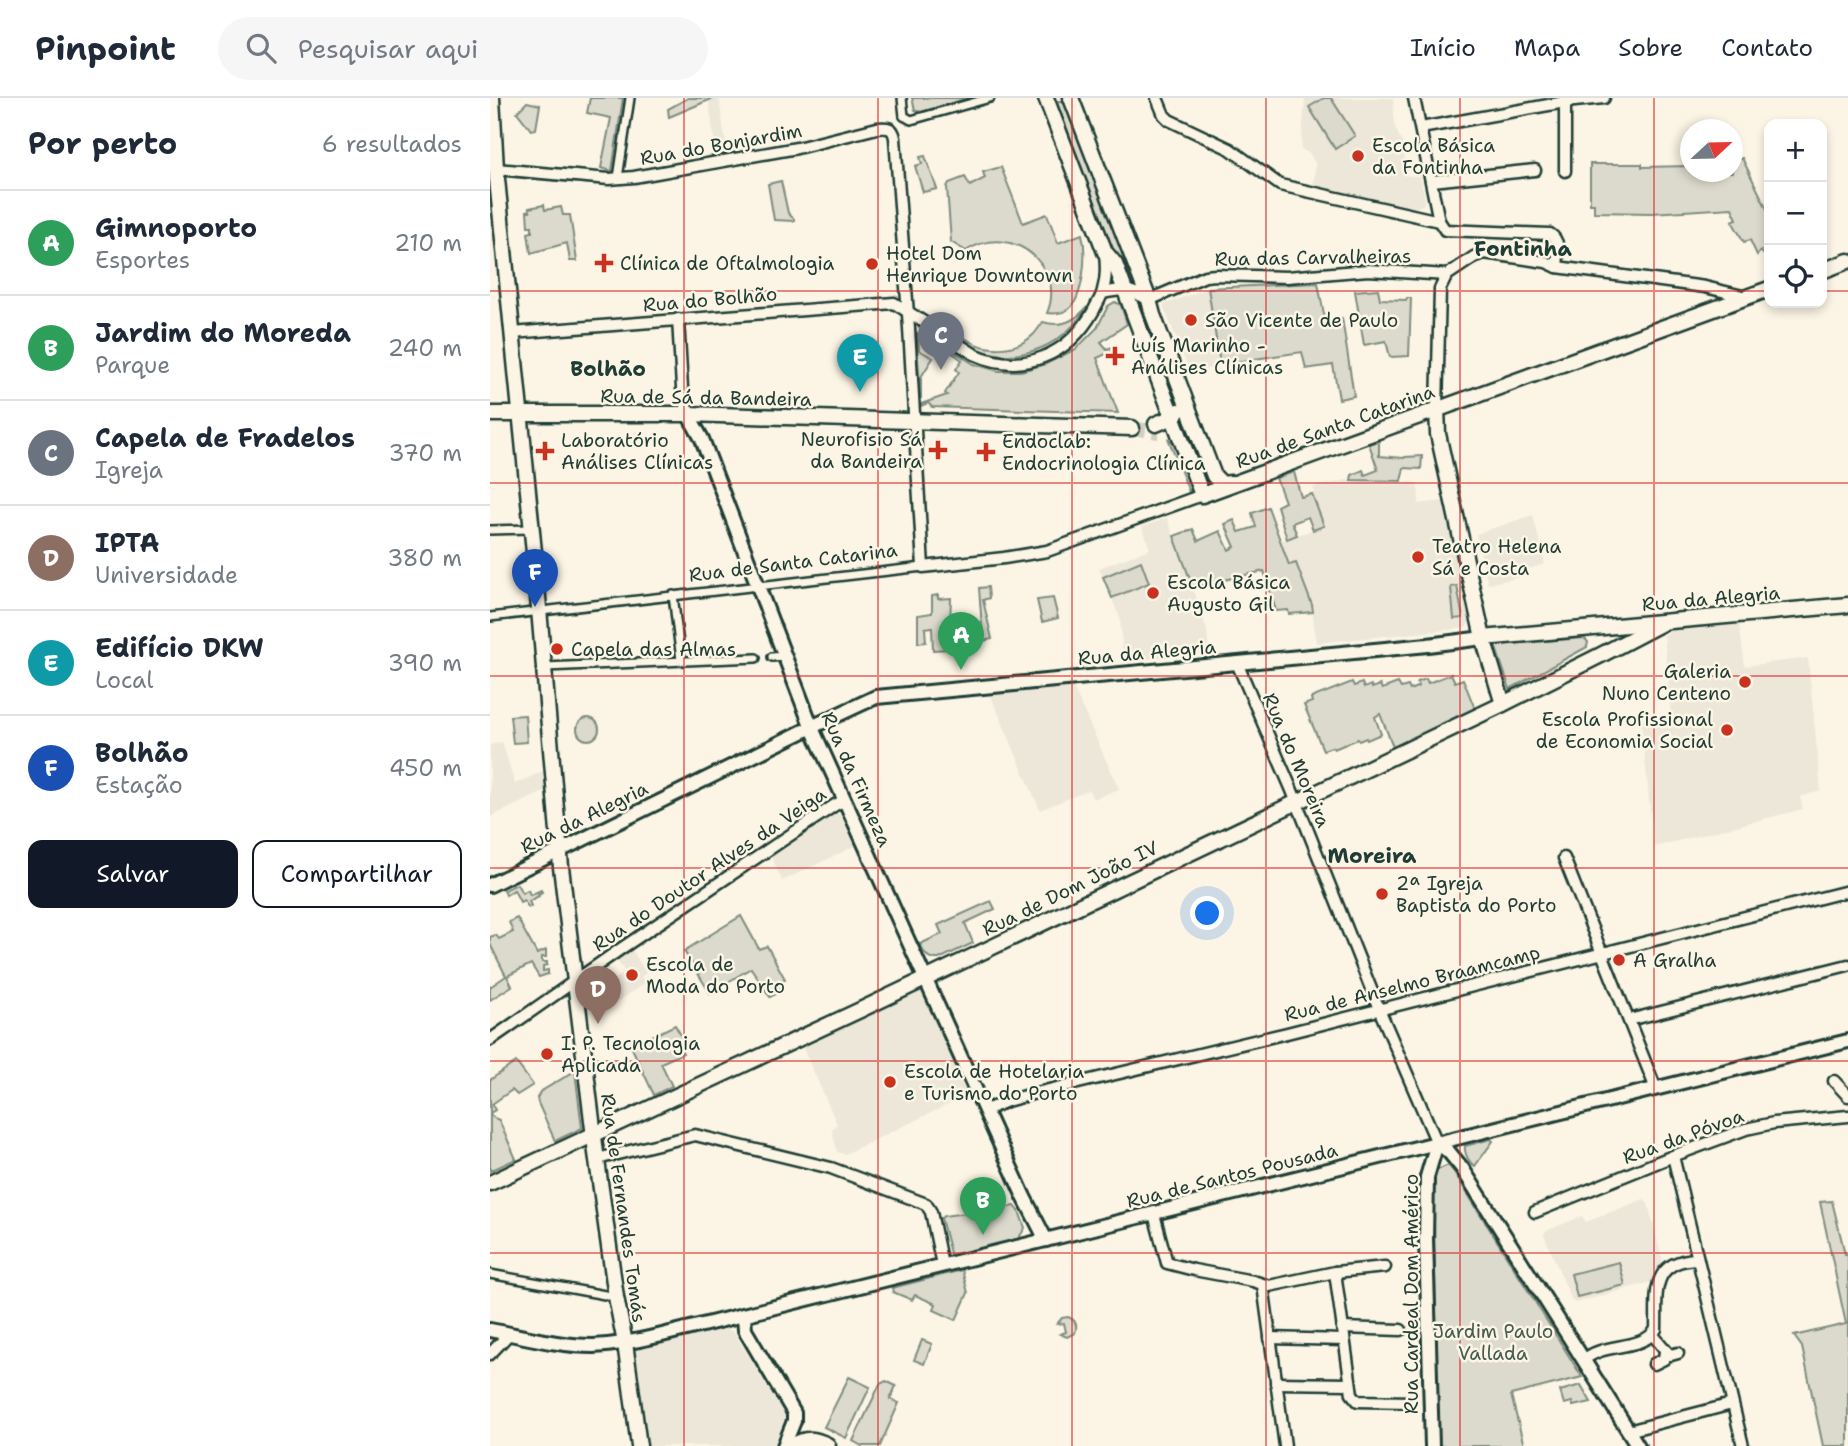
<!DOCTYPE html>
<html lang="pt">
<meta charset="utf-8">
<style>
:root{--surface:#fff;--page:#f6f6f7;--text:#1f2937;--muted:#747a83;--line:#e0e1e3;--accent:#111827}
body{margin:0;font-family:"Shantell Sans",sans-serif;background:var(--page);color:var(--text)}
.controls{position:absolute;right:21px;top:21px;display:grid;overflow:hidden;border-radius:14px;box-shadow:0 4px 10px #0003}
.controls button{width:63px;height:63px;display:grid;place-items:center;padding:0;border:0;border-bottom:2px solid var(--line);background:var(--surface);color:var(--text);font:35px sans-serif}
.compass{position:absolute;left:1190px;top:21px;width:63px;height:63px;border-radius:50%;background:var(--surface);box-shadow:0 4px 10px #0003;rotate:68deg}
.you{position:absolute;left:718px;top:816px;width:24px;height:24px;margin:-18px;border:5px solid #fff;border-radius:50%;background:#1a73e8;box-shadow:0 0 0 10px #1a73e833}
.badge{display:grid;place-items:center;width:46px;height:46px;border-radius:50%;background:var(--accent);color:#fff;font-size:23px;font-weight:700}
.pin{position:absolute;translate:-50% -58px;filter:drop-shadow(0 2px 4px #0008)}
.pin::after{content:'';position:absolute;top:37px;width:24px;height:21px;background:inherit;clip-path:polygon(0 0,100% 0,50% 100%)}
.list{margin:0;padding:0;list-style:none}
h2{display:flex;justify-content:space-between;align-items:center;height:91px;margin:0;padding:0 28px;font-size:30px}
h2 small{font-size:23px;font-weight:400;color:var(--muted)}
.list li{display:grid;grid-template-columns:46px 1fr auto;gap:21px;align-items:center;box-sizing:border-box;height:105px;padding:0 28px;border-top:2px solid var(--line)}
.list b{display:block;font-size:26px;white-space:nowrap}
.list p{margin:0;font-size:23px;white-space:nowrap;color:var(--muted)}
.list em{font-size:23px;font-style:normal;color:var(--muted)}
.actions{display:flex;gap:14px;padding:21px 28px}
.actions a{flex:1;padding:16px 0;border:2px solid var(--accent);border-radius:14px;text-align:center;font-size:24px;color:var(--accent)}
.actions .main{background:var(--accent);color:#fff}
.icon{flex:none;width:38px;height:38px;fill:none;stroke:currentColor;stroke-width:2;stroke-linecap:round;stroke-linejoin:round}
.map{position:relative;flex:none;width:1358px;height:1348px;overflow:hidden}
header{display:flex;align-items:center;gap:42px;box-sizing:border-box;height:98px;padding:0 35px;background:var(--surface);border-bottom:2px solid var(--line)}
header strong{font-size:33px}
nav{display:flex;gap:38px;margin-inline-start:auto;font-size:24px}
.search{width:490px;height:63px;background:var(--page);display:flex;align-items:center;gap:18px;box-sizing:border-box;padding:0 24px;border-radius:38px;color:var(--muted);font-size:26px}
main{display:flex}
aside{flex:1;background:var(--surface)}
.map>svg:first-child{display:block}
.built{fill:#ece7d8}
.green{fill:#dcdacc;stroke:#7e8c80;stroke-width:2}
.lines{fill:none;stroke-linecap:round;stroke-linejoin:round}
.secondary-tunnel{stroke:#d0d0c2;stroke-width:14;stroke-dasharray:14 7;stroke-linecap:butt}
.pedestrian-casing{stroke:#1f3d34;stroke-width:12}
.minor-casing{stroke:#1f3d34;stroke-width:15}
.tertiary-casing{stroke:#1f3d34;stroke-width:18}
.secondary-casing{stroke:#1f3d34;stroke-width:19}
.primary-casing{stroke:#1f3d34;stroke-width:21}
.pedestrian{stroke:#fcf5e5;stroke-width:7}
.minor{stroke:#fcf5e5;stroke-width:10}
.tertiary{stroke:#fcf5e5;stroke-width:12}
.secondary{stroke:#fcf5e5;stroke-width:14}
.primary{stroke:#fcf5e5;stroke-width:16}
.grid{fill:none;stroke:#d62828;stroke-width:2;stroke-opacity:0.55}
.poi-dot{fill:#c8321e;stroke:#fcf5e5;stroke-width:2.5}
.labels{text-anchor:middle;stroke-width:5;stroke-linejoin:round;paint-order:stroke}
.street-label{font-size:19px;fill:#1f3d34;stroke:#fcf5e5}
.poi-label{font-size:19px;fill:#1f3d34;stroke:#fcf5e5;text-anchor:start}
.park-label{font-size:19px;fill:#455c52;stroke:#fcf5e5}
.neighbourhood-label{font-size:21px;font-weight:bold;fill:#1f3d34;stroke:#fcf5e5}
</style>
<header>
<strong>Pinpoint</strong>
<div class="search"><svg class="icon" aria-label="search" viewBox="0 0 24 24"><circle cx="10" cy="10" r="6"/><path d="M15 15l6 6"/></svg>Pesquisar aqui</div>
<nav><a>Início</a><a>Mapa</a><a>Sobre</a><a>Contato</a></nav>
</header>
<main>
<aside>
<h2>Por perto<small>6 resultados</small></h2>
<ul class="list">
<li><span class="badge" style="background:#2e9e5b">A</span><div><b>Gimnoporto</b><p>Esportes</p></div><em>210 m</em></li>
<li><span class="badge" style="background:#2e9e5b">B</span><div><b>Jardim do Moreda</b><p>Parque</p></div><em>240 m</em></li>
<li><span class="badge" style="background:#6b7280">C</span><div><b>Capela de Fradelos</b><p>Igreja</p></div><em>370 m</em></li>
<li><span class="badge" style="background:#8d6e63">D</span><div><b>IPTA</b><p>Universidade</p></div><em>380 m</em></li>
<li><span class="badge" style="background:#0f9aa8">E</span><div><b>Edifício DKW</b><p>Local</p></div><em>390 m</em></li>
<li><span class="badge" style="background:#1a4fb4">F</span><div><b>Bolhão</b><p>Estação</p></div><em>450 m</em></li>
</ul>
<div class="actions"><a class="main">Salvar</a><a>Compartilhar</a></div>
</aside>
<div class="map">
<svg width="1358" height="1348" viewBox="0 0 1358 1348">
<rect width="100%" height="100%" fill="#fcf5e5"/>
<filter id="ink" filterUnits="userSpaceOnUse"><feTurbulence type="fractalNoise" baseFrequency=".0143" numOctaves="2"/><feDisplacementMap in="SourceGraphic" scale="14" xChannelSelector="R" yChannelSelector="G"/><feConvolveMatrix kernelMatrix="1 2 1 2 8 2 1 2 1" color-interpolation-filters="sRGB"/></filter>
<g filter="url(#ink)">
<g class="built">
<path d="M224,0H229L237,54L226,56L219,3Z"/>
<path d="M815,0H903L905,29L913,47L917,78H930L935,101L933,107L914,113L823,89L825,74V65L820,56L811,51Z"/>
<path d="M718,190L730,266L701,277L673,207Z"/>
<path d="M857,382L911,383L928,385L929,406L953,403L980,523L976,530L826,545L822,507L807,466L799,467L790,443L834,428L822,396L825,394L823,389Z"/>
<path d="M1043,417L1055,466L1038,471L1039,477L998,486L986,436Z"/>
<path d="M677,420L707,501L717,533L719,555L633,563L630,520L609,470L660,451L652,429Z"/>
<path d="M1249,526L1255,568L1318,560L1331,693L1310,699L1313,711L1164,749L1151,622L1181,617L1174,537L1188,530Z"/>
<path d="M582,587L629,691L603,701L599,692L550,712L500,596Z"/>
<path d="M12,644L25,686L53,673L56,693L0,719V647Z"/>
<path d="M345,713L350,717L365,748L292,783L280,756Z"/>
<path d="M141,850L156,875L151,879L155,885L123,907L112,890L135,874L126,861Z"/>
<path d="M427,892L432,894L478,997L355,1056L347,1054L342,1031L347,1026L311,946Z"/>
<path d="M1154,1101L1158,1106L1174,1168L1161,1184L1085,1205L1082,1203L1054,1137L1056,1133L1092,1118L1096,1124Z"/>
<path d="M236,1231L244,1234L295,1318L284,1348H157L144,1253Z"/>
</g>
<g class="green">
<path d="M100,0H133L122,73L111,70L121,20L97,15Z"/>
<path d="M198,0H224L179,19L178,11Z"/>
<path d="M422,0H478L431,14L425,12Z"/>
<path d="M834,0H841L865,38L845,51L819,9Z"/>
<path d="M566,3H575L647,189L636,186Z"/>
<path d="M37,4L50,7L46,31L41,32L27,14Z"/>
<path d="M435,58L447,91L433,94L425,68L432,66L430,59Z"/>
<path d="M1252,60L1279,115V150L1276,152L1277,154L1273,156L1271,153L1267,157L1260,142L1254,144L1242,123L1247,121L1242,110L1161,115L1104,114V106H1100V66H1152V69L1200,68V74H1242L1243,63Z"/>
<path d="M511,69L533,125L557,116L568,145L592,136C597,155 594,198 579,211C572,216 565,216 557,215C559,210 561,204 561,199C562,190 559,180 555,173C539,143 504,135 476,153L461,144L457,89L459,85L475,79L480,88L495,80L493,74Z"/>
<path d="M291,83L298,115L304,121V123L284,122L278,86Z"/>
<path d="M54,107L55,112L71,109L73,117H80L87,163H80L77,145L41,155L38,135L42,134V128H38L37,113H40L39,110Z"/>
<path d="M828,185L835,222L852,220L864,298L849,301L843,267L816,271L812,254L730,266L718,190Z"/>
<path d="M888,191L890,201L916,202L917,200H921L919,258L900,259L896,243L874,247L865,193Z"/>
<path d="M625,204L631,207L637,226L611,244L617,251L622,249L623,253L607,260L628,315L442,309L438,305L431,308V306L457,297L455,295L469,274L466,271L472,262L432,233L484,266L508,273H531L556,266L586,251L607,230L618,208Z"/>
<path d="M597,209C575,246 532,267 490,252C475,246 469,243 463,228C467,232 471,236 475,240C494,254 526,254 543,237C547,233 550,228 553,224C571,230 585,223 597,209Z"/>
<path d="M426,235H428L429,252L443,260L431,279V301Z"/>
<path d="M678,340L686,347L702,389L699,394Z"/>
<path d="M889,343V358L914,360L915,359L932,358L931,371L914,370L911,383L861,382L862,377L873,372L875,377L888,372L879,346Z"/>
<path d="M804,374L811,399L822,396L834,428L823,432L818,419L802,425L807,437L797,441L787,408L795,404L786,380Z"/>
<path d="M778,409L799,467L806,465L822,507L823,514L799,516L798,512L786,513L774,473L703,489L684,438L703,431L708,443L730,433L739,452L745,449L735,426L744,422L749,434L766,429L762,415Z"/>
<path d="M651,463L659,485L622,500L613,479Z"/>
<path d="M967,488L973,520L964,521L961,489Z"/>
<path d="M498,489L499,500L493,502L502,541L493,543L489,490Z"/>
<path d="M448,497V501L461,500L459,551L443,552L442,529L435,530L436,544L428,545V517L442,515V498Z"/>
<path d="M563,500L568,520L552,524L547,502Z"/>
<path d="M1094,540L1098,544L1097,549L1020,591L1005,547Z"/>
<path d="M961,576L965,584L973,581L985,611L904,651L890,616L885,619L891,636L877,642L876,640L869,643L868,641L844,651L842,649L833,652L814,607L822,604L821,600L862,584L864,588L872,585L874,590L881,587L882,590L890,587L892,591L908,585L911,590L918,588L920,592L929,588L927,584L936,581L938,585Z"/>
<path d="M35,617L37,644L23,645L20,618Z"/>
<circle cx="98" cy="631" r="11"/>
<path d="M27,786L32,795L38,792L40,797L51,792L52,794L48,796L49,798L39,803L41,808L38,809L34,802L30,804L24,792L16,797L14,792Z"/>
<path d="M501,803L505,811L475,825L483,845L449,861C437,862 434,855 430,846L452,836L448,827Z"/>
<path d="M251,818L269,851L277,848L295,881L288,884L292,893L280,899L261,870L220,895L194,853Z"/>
<path d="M27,820L47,856L56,852V859H52V864H57V867L53,868V873L58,872V876L49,879L41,866L17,878L22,888L0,902V889L16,878L0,846V839L6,837L9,841L23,834L19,824Z"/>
<path d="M185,927L192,939L187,943L193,955L171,965L182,988L164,997L141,948Z"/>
<path d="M26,964L43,987L27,997L22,992L2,1006L5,1012L0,1015V982Z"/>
<path d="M85,973L92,1030L65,1043L48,1005L47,1000L50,994Z"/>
<path d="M0,1016L4,1020L9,1022L26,1061L0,1073Z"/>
<path d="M1001,1041L1003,1043L985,1068C979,1065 974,1055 975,1048Z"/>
<path d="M956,1068H959L964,1074L1092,1279L1021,1297L1034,1348H949L943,1081L945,1073Z"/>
<path d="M1342,1103L1355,1156H1358V1348H1333L1312,1249L1304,1238L1356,1226L1330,1104Z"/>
<path d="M525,1108L529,1113L535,1130L527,1143L461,1159L451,1120L454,1118Z"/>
<path d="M1129,1164L1135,1187L1087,1199L1081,1176Z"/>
<path d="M472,1172L478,1195L466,1222L444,1212L446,1206L425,1197L422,1202L403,1194L402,1190Z"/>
<path d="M578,1219C586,1222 588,1227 585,1235L577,1239L570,1236L576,1234L574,1225L567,1226L572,1220Z"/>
<path d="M432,1242L442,1246L434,1266L424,1262Z"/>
<path d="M359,1279L380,1289L356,1340L334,1329Z"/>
<path d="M396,1283L406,1288L400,1301L409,1305L390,1348H372L363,1343L390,1286Z"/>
<path d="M1091,1287L1101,1304L1083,1308L1082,1304L1074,1306L1070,1293Z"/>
</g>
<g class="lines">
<path class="secondary-tunnel" d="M642,330L669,334"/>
<defs>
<g id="pedestrian">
<path d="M412,0L414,18"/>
<path d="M414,18L421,22L500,0"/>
<path d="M128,80L140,0"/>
<path d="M0,432L41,431"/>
<path d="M183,497L191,562"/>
<path d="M0,519L433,469"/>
<path d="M282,559L294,558"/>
<path d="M55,569L266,560"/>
<path d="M0,1176L126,1199"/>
</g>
<g id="minor">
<path d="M667,0L674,17L679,22L740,51L790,87L949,123"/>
<path d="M924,0L949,123L955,132L1060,136C1071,143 1068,157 1067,169"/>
<path d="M1075,1V73"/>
<path d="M931,30L1075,4L1114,0"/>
<path d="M0,67L6,71L119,81L144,79L307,50L387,30C398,29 403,29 405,40L419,230L433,469L514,460L557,453L712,397"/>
<path d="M942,83L1045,72"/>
<path d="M957,177L984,159L994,155L1056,164L1067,169L1082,171L1215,189L1257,199"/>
<path d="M613,195C634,190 640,191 659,202L715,178L726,177L797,179L878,172L957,177"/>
<path d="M188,221L192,290L198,316"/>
<path d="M22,235L404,205L484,256C533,278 579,257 604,212C607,205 612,199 613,192C617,180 616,167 615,154"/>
<path d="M947,311L950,191L957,177"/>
<path d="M747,565L801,690L889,911L947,1045"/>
<path d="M1074,760L1166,991"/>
<path d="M1139,922L1358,867"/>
<path d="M0,942L132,850L345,707L355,702"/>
<path d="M1344,983L1358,998"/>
<path d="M496,1012L517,1003L542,996L797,935L1358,793"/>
<path d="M1183,1058L1253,1348"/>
<path d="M107,1061L205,1037L341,1070L436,1106L441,1114L452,1167"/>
<path d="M1045,1114L1183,1058L1256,1031L1284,1025L1358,1018"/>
<path d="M664,1116L677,1165L704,1172L763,1183L779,1188L845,1174L895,1169"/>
<path d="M845,1174L862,1296L868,1303L920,1304"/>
<path d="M773,1187L795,1348"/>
<path d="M852,1230L911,1232"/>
<path d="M1163,1237L1178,1255L1181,1257L1188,1255"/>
<path d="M780,1240L853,1242"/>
<path d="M0,1256L20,1235"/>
<path d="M1094,1262C1112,1244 1154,1253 1166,1231C1167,1195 1160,1163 1207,1161"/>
<path d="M1164,1266L1174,1261L1175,1253"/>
<path d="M786,1285L859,1286"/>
<path d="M1138,1333L1242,1306"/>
</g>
<g id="tertiary">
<path d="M198,316L212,341L322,630L534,1099L556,1142"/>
<path d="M0,787L328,626L386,599L938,547L993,540"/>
<path d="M947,1045L959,1054L972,1070L1148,1348"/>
<path d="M254,1217L255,1232L304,1315V1323L294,1348"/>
<path d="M0,1232C33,1238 69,1248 103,1248C125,1247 147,1243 168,1238L1358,943"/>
<path d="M942,1348L936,1142L937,1079L947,1045"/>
</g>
<g id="secondary">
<path d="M2,0L6,71L45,464L71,769L106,1055L126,1199L135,1245L149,1348"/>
<path d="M556,0L615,154L625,166L712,397L1279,191"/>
<path d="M581,0L659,202L663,217L724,378L732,386L741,385"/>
<path d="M1332,173L1358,163"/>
<path d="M947,311L948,336L993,540L1013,606"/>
<path d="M0,316H198L642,330"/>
<path d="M666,326L683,319L688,313"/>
<path d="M993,540L1358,507"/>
<path d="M0,1085L368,913L1013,606L1111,557L1174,524"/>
</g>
<path id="primary" d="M305,1348C316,1340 325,1342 337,1348"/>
</defs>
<use href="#pedestrian" class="pedestrian-casing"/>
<use href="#minor" class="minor-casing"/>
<use href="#tertiary" class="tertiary-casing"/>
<use href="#secondary" class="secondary-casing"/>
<use href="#primary" class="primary-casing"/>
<use href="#pedestrian" class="pedestrian"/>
<use href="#minor" class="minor"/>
<use href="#tertiary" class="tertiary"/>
<use href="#secondary" class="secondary"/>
<use href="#primary" class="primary"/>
</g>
</g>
<path class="grid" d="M194,0V1348M388,0V1348M582,0V1348M776,0V1348M970,0V1348M1164,0V1348M0,193H1279M1332,193H1358M0,385H1358M0,578H1358M0,770H1358M0,963H1358M0,1155H1358"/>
<g class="poi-dot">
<circle cx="868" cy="58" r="7"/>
<path d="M110.5 154.5h7v7h7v7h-7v7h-7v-7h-7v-7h7z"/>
<circle cx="382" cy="166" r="7"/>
<circle cx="701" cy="222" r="7"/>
<path d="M621.5 247.5h7v7h7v7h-7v7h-7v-7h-7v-7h7z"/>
<path d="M444.5 341.5h7v7h7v7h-7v7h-7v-7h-7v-7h7z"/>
<path d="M51.5 342.5h7v7h7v7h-7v7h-7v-7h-7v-7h7z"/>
<path d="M492.5 343.5h7v7h7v7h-7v7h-7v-7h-7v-7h7z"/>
<circle cx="928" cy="459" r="7"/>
<circle cx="663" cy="495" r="7"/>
<circle cx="67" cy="551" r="7"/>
<circle cx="1255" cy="584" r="7"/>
<circle cx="1237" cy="632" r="7"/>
<circle cx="892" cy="796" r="7"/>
<circle cx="1129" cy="862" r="7"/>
<circle cx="142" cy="877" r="7"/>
<circle cx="57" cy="956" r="7"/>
<circle cx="400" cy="984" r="7"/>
</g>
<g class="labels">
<g class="street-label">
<text transform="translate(231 46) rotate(-10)" y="7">Rua do Bonjardim</text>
<text transform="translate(823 159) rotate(-1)" y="7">Rua das Carvalheiras</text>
<text transform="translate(220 201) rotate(-5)" y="7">Rua do Bolhão</text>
<text transform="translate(216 299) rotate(1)" y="7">Rua de Sá da Bandeira</text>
<text transform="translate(845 328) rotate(-20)" y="7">Rua de Santa Catarina</text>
<text transform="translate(303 464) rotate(-7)" y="7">Rua de Santa Catarina</text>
<text transform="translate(1221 500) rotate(-5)" y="7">Rua da Alegria</text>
<text transform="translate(657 554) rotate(-5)" y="7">Rua da Alegria</text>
<text transform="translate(807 662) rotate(67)" y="7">Rua do Moreira</text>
<text transform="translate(367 681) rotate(66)" y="7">Rua da Firmeza</text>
<text transform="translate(94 719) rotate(-26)" y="7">Rua da Alegria</text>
<text transform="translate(219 771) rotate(-34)" y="7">Rua do Doutor Alves da Veiga</text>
<text transform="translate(580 790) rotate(-26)" y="7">Rua de Dom João IV</text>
<text transform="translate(922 885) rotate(-14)" y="7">Rua de Anselmo Braamcamp</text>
<text transform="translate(1193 1038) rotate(-20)" y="7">Rua da Póvoa</text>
<text transform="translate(742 1077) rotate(-14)" y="7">Rua de Santos Pousada</text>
<text transform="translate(134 1110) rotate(82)" y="7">Rua de Fernandes Tomás</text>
<text transform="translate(921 1196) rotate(-90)" y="7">Rua Cardeal Dom Américo</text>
</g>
<g class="poi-label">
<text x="882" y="54">Escola Básica<tspan x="882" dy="22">da Fontinha</tspan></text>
<text x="396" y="162">Hotel Dom<tspan x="396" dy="22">Henrique Downtown</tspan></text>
<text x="130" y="172">Clínica de Oftalmologia</text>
<text x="715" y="229">São Vicente de Paulo</text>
<text x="641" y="254">Luís Marinho -<tspan x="641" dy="22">Análises Clínicas</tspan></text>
<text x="432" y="348" text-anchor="end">Neurofisio Sá<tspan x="432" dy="22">da Bandeira</tspan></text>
<text x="71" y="349">Laboratório<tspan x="71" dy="22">Análises Clínicas</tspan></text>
<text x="512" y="350">Endoclab:<tspan x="512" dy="22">Endocrinologia Clínica</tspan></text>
<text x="942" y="455">Teatro Helena<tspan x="942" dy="22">Sá e Costa</tspan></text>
<text x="677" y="491">Escola Básica<tspan x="677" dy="22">Augusto Gil</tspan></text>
<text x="81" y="558">Capela das Almas</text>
<text x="1241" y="580" text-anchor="end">Galeria<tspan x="1241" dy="22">Nuno Centeno</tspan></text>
<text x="1223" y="628" text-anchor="end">Escola Profissional<tspan x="1223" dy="22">de Economia Social</tspan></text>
<text x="906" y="792">2ª Igreja<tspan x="906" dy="22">Baptista do Porto</tspan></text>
<text x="1143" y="869">A Gralha</text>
<text x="156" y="873">Escola de<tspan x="156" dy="22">Moda do Porto</tspan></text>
<text x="71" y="952">I. P. Tecnologia<tspan x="71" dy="22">Aplicada</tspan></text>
<text x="414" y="980">Escola de Hotelaria<tspan x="414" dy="22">e Turismo do Porto</tspan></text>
</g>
<g class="park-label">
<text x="1003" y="1240">Jardim Paulo<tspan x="1003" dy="22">Vallada</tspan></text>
</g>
<g class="neighbourhood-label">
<text x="1033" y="158">Fontinha</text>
<text x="118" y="278">Bolhão</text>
<text x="882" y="765">Moreira</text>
</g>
</g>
</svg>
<div class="controls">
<button>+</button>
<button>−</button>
<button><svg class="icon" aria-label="locate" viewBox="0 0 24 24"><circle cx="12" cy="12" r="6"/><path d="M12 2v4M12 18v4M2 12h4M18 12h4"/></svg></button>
</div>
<svg class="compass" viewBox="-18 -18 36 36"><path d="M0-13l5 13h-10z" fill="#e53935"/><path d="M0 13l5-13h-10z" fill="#747a83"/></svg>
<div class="you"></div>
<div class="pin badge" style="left:471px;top:572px;background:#2e9e5b">A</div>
<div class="pin badge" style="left:493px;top:1137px;background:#2e9e5b">B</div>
<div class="pin badge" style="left:451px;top:272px;background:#6b7280">C</div>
<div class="pin badge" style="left:108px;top:926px;background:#8d6e63">D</div>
<div class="pin badge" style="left:370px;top:294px;background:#0f9aa8">E</div>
<div class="pin badge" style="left:45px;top:509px;background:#1a4fb4">F</div>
</div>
</main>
